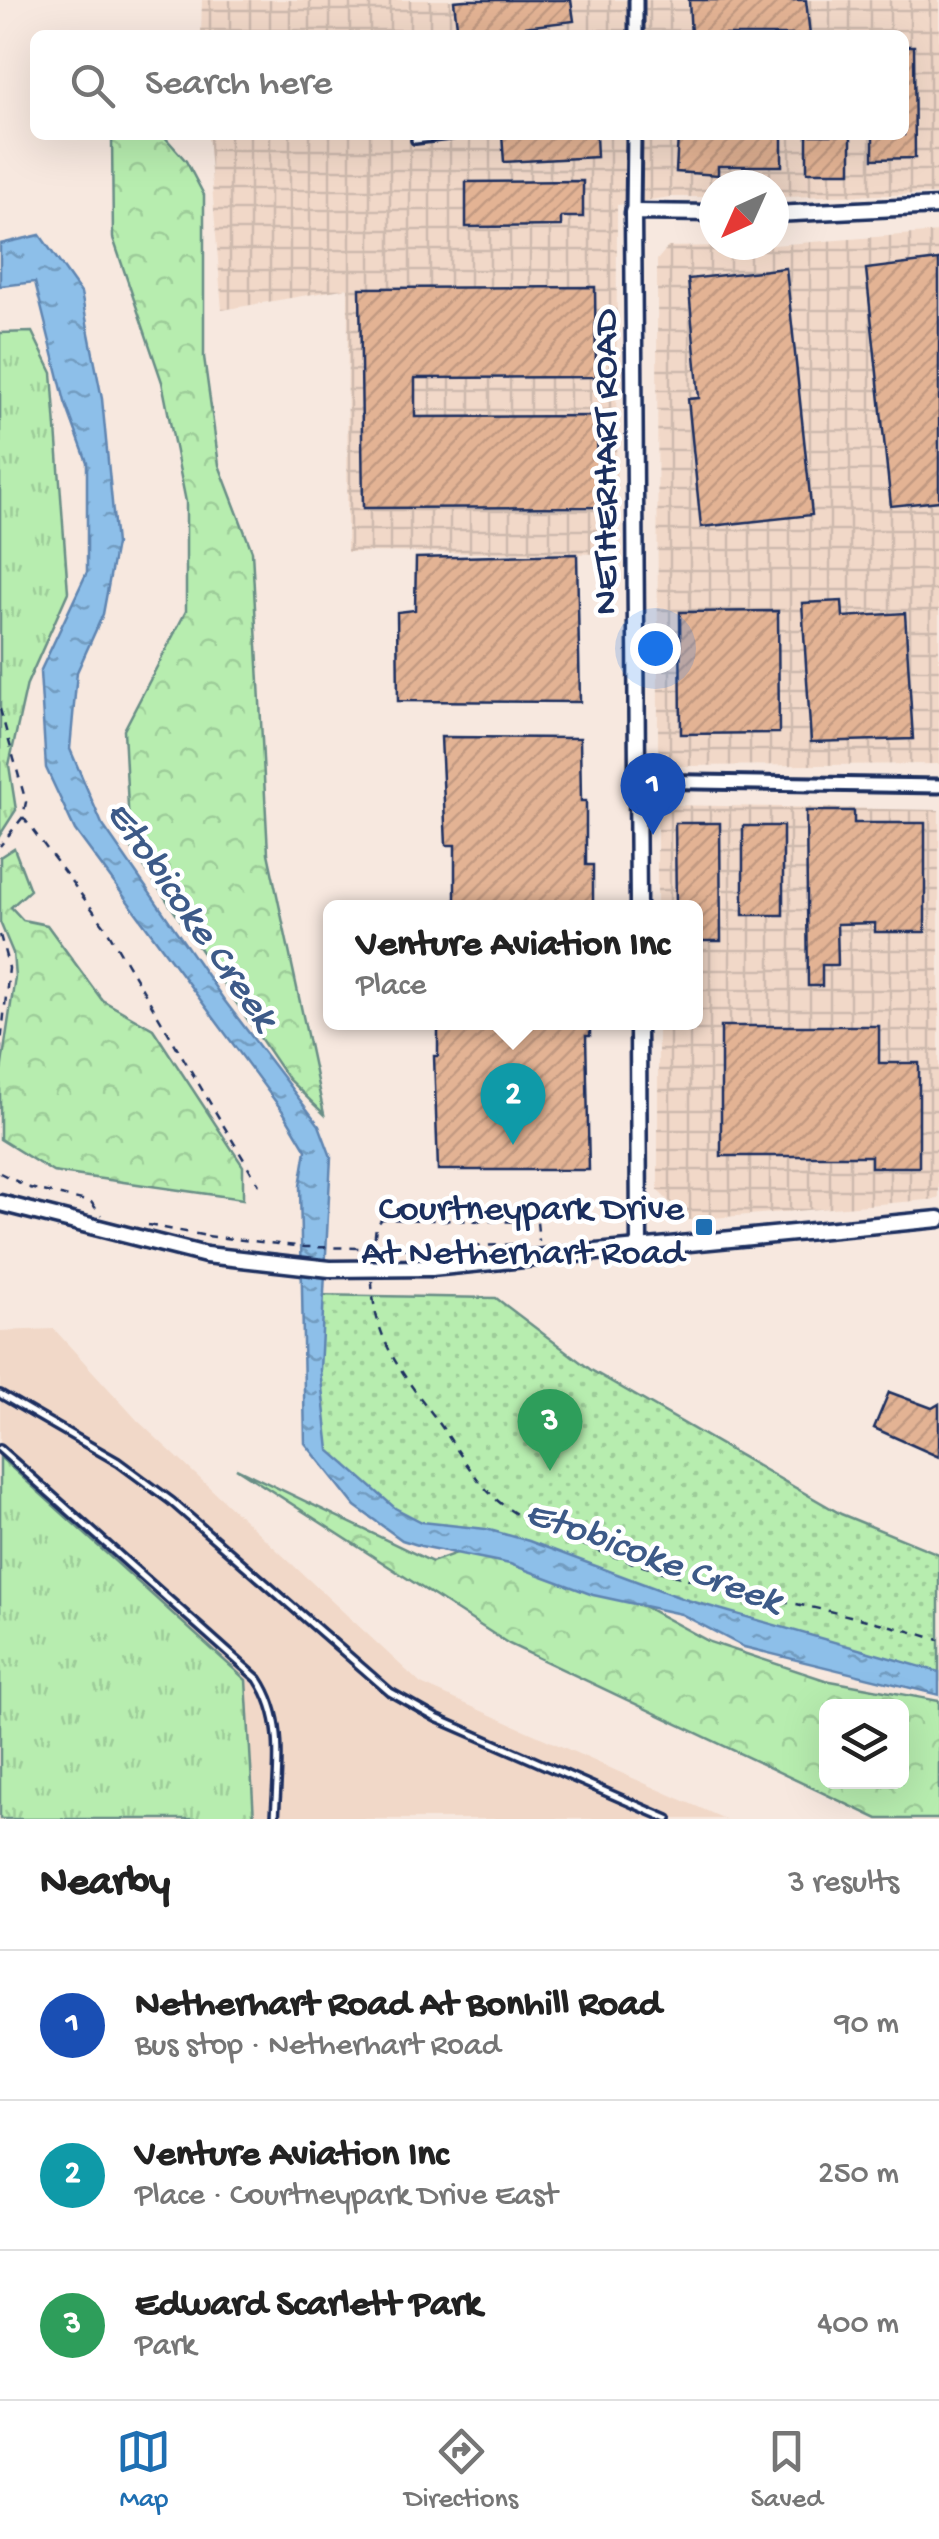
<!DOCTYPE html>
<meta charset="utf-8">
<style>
:root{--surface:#fff;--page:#f2f2f2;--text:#222;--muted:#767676;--line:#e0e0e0;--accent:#1f6fb2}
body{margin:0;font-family:"Gochi Hand",sans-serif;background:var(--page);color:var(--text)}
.controls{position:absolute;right:30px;bottom:30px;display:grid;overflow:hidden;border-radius:15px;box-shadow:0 10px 40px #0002}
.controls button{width:90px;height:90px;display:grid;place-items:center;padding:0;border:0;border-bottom:2px solid var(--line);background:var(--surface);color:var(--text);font:50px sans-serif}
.compass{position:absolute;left:699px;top:170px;width:90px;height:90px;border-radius:50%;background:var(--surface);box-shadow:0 10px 40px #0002;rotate:225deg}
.you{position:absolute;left:655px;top:648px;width:35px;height:35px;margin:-25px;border:8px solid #fff;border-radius:50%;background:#1a73e8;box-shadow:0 0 0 15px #1a73e833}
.badge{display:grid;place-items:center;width:65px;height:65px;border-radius:50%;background:var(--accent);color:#fff;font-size:32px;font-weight:700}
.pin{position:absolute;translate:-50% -82px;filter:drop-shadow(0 2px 5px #0008)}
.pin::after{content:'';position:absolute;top:52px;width:35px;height:30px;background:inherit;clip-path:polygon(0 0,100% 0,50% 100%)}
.popup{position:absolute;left:323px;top:900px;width:380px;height:130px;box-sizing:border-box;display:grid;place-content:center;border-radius:15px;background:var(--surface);filter:drop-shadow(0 2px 8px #0005);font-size:32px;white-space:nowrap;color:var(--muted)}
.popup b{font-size:38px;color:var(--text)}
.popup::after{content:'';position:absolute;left:50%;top:100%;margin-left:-20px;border:20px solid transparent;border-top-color:var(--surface)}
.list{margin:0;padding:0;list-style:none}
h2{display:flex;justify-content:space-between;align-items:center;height:130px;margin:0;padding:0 40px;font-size:42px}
h2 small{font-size:32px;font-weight:400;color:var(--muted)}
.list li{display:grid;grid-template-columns:65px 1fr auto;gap:30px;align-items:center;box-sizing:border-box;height:150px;padding:0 40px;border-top:2px solid var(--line)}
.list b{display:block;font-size:38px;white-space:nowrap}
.list p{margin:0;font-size:32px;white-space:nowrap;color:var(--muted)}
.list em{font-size:32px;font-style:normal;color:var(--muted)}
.icon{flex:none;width:55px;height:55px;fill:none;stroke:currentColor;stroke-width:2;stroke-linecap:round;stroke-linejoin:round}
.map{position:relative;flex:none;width:939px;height:1819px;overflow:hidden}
.search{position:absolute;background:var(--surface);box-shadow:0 10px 40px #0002;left:30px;right:30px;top:30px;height:110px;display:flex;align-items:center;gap:25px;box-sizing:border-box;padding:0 35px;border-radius:15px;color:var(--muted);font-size:38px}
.sheet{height:580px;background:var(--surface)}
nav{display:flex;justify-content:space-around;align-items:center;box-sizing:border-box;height:140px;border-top:2px solid var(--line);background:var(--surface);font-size:28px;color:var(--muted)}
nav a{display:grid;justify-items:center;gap:5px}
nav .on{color:var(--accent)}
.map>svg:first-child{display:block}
.built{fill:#f1d8c8}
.industrial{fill:url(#industrial-grid)}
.grass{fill:url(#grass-tufts);stroke:#698e86;stroke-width:2.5}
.forest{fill:url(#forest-crowns);stroke:#698e86;stroke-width:2.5;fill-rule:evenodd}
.park{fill:url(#park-dots);stroke:#698e86;stroke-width:2.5}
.water{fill:url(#water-ripples);stroke:#5f85b1;stroke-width:2.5}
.building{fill:url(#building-hatch);stroke:#1b2f5e;stroke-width:2.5}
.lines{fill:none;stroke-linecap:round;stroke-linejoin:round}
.service-casing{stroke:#1b2f5e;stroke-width:12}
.minor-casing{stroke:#1b2f5e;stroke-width:19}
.tertiary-casing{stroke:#1b2f5e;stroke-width:21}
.path{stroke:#1b2f5e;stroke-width:2.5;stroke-dasharray:8 8;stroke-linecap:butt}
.service{stroke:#fff;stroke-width:5}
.minor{stroke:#fff;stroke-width:11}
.tertiary{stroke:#fff;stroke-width:14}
.tertiary-bridge-casing{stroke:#1b2f5e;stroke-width:21;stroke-linecap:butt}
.path-bridge{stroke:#1b2f5e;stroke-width:2.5;stroke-dasharray:8 8;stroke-linecap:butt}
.tertiary-bridge{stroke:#fff;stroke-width:14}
.poi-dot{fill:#1f6fb2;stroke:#fff;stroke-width:4}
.labels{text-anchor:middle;stroke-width:9;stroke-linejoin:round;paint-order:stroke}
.street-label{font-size:38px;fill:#1b2f5e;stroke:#fff}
.poi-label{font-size:38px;fill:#1b2f5e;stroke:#fff;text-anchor:end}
.water-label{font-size:40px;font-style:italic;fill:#3d5a88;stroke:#fff}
</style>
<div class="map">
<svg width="939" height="1819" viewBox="0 0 939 1819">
<defs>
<pattern id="industrial-grid" width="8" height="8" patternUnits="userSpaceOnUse" patternTransform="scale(2.5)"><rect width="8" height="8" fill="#f1d8c8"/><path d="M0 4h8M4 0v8" fill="none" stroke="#cebaae"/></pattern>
<pattern id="grass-tufts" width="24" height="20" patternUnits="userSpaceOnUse" patternTransform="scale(2.5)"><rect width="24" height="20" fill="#b7edaf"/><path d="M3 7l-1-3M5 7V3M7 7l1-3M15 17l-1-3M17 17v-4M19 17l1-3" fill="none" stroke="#9dcc99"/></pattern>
<pattern id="forest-crowns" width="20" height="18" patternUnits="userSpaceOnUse" patternTransform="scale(2.5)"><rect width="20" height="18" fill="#b7edaf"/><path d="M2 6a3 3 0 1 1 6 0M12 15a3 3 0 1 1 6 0" fill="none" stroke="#9dcc99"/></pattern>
<pattern id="park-dots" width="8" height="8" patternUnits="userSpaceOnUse" patternTransform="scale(2.5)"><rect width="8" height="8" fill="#b7edaf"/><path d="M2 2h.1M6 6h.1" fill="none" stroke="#9dcc99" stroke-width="1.8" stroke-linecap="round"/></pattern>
<pattern id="water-ripples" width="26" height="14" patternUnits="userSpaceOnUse" patternTransform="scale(2.5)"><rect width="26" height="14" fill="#8dbfe9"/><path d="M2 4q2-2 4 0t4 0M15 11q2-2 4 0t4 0" fill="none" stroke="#729cc0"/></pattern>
<pattern id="building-hatch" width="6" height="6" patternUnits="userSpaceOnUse" patternTransform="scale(2.5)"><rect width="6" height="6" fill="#e3b394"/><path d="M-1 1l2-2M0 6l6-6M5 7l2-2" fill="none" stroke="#c29a82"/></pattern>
</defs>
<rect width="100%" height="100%" fill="#f7e8df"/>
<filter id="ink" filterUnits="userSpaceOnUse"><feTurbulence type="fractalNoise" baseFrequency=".01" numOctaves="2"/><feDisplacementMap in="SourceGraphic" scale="20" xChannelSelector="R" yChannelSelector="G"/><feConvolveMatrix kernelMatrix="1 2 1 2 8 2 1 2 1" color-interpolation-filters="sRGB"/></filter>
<g filter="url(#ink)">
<path class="built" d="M54,1329L138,1421L421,1684L725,1819H0V1331Z"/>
<g class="industrial">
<path d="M202,0H939V194L774,197V185H714V197H670L617,205L616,554L347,552L348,288L222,310L208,135H904V35H201Z"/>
<path d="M939,232V764L672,766L658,749L657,260L668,247L774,245Z"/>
<path d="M669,805L939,810V1199L689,1220L658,1191V1023L696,1022V908L657,907V818Z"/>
</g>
<g class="grass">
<path d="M32,332L52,373L68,592L27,684L9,765L16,810L0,835V333Z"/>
<path d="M0,1457L246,1680L254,1819H0Z"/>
</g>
<g class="forest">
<path d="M112,135H163L186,161L204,195V357L219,465L252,551L268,853L324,1114L288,1079L130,846L124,730L186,611V502L162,382L113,238Z"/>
<path d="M14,848L30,890L11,907L23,920L47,925L102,1000L153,1029L243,1166V1199L53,1172L0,1139V1078L15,977L13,953L0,922V857Z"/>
<path d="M236,1468L432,1562L473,1547L634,1601L710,1642L825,1680L939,1701V1819H878L509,1644ZM826,1706H902V1782H826Z"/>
</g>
<path class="park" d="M311,1295L496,1298L591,1370L841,1514L939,1554V1680L419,1533L321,1454Z"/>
<path class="water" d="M40,235L81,293L102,399L116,544L103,614L77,672L70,749L102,824L224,1000L319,1125L331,1157L320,1370L329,1450L395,1508L422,1522L486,1529L529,1541L684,1599L939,1672V1695L744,1647L681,1614L593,1595L510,1564L421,1546L402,1540L355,1506L305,1443L300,1186L306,1150L284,1113L75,830L46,768L40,672L87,572V462L65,402L35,282L0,286V244Z"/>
<g class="building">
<path d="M465,0H571L574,21L458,35L454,1Z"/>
<path d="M689,0H806L810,35H691Z"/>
<path d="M904,46H914L915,158L873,159V135H904Z"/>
<path d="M502,135H596L597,157L504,162Z"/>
<path d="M678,135H782V166H718V175L676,172Z"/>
<rect x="807" y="135" width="44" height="37"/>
<path d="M583,181V217H561V226L466,227V182Z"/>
<path d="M939,260V501L891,506L866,269Z"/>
<path d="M786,268L812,515L701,527L688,399L699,398L688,279Z"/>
<path d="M595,287L596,377L415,378V417L597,416L598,507L363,508L360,288Z"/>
<path d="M577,554L580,702L398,701L397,612L415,610L416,558Z"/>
<path d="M842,601L843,617L905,613L913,739L811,742L802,603Z"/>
<path d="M778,611L779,733L681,734L680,612Z"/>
<path d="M441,737L580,738L581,801H586V865H593V908H455V845H446Z"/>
<path d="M806,811H854V823H925V932H875V923L837,924L838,965H822V986H808Z"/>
<path d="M675,823H720L721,941H696V908H676Z"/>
<rect x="743" y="826" width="40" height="89"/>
<path d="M438,1022H590V1036H586L589,1170H438L434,1056H438Z"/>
<path d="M721,1026H879V1063H919V1167H871V1156H721Z"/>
<path d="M889,1392L932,1408L939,1404V1457L874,1428Z"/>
</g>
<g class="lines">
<defs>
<g id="service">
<path d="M415,140L455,135"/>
<path d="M0,1394L118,1462L171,1501L390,1692L436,1718L668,1819"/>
<path d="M0,1449L258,1679C286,1721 277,1770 275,1819"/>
</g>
<g id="minor">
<path d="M636,35V0"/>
<path d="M633,212L634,135"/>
<path d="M637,781L939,786"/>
</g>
<g id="tertiary">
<path d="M774,214L939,206"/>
<path d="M638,908L633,212L714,213"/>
<path d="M638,1022L639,1248"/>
<path d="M0,1203L206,1255"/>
<path d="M431,1268L939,1219"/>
</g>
</defs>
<use href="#service" class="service-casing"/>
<use href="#minor" class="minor-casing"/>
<use href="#tertiary" class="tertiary-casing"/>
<g class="path">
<path d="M0,709L26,802L23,817L0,846"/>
<path d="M23,817L104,925L259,1185"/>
<path d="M0,935L9,968L0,1053"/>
<path d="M0,1173L30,1188L91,1202L101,1215"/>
<path d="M148,1225L207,1236"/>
<path d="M425,1249L518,1244"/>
<path d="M373,1253L376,1226L382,1219L537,1222L539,1241"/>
<path d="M372,1281C373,1337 401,1373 434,1416C455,1444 472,1478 498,1501C520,1520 553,1532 579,1543C696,1592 820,1602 939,1640"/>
</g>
<use href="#service" class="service"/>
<use href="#minor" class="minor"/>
<use href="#tertiary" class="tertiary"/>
<defs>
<path id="tertiary-bridge" d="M206,1255L330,1269L431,1268"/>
</defs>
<use href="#tertiary-bridge" class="tertiary-bridge-casing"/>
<path class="path-bridge" d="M207,1236L305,1247L425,1249"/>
<use href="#tertiary-bridge" class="tertiary-bridge"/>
</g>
</g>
<rect class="poi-dot" x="694" y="1217" width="20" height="20" rx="5"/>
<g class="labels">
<g class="street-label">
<text transform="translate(602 462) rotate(-90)" y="13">NETHERHART ROAD</text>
</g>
<g class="poi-label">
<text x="684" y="1218">Courtneypark Drive<tspan x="684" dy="44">At Netherhart Road</tspan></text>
</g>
<g class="water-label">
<text transform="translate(195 913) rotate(55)" y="14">Etobicoke Creek</text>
<text transform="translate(655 1553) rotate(20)" y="14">Etobicoke Creek</text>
</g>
</g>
</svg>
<div class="controls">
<button><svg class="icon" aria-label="layers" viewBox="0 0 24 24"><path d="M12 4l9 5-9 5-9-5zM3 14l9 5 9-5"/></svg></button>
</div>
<svg class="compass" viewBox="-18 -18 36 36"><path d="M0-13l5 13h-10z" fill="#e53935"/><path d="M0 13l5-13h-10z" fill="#767676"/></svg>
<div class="you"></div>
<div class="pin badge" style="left:653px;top:835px;background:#1a4fb4">1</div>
<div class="pin badge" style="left:513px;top:1145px;background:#0f9aa8">2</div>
<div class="popup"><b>Venture Aviation Inc</b>Place</div>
<div class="pin badge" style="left:550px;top:1471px;background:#2e9e5b">3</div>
<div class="search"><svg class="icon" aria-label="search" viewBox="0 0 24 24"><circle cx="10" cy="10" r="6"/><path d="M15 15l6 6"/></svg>Search here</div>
</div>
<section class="sheet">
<h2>Nearby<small>3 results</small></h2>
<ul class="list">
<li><span class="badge" style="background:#1a4fb4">1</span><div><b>Netherhart Road At Bonhill Road</b><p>Bus stop · Netherhart Road</p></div><em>90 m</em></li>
<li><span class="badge" style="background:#0f9aa8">2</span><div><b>Venture Aviation Inc</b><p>Place · Courtneypark Drive East</p></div><em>250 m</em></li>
<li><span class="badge" style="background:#2e9e5b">3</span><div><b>Edward Scarlett Park</b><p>Park</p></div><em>400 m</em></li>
</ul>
</section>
<nav>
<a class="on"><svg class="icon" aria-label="map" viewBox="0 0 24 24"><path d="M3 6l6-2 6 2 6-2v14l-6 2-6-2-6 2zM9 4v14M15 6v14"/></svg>Map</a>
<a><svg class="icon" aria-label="directions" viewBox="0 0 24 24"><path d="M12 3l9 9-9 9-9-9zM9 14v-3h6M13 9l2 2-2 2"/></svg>Directions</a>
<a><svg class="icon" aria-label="saved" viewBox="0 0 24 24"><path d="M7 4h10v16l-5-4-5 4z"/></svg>Saved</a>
</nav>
